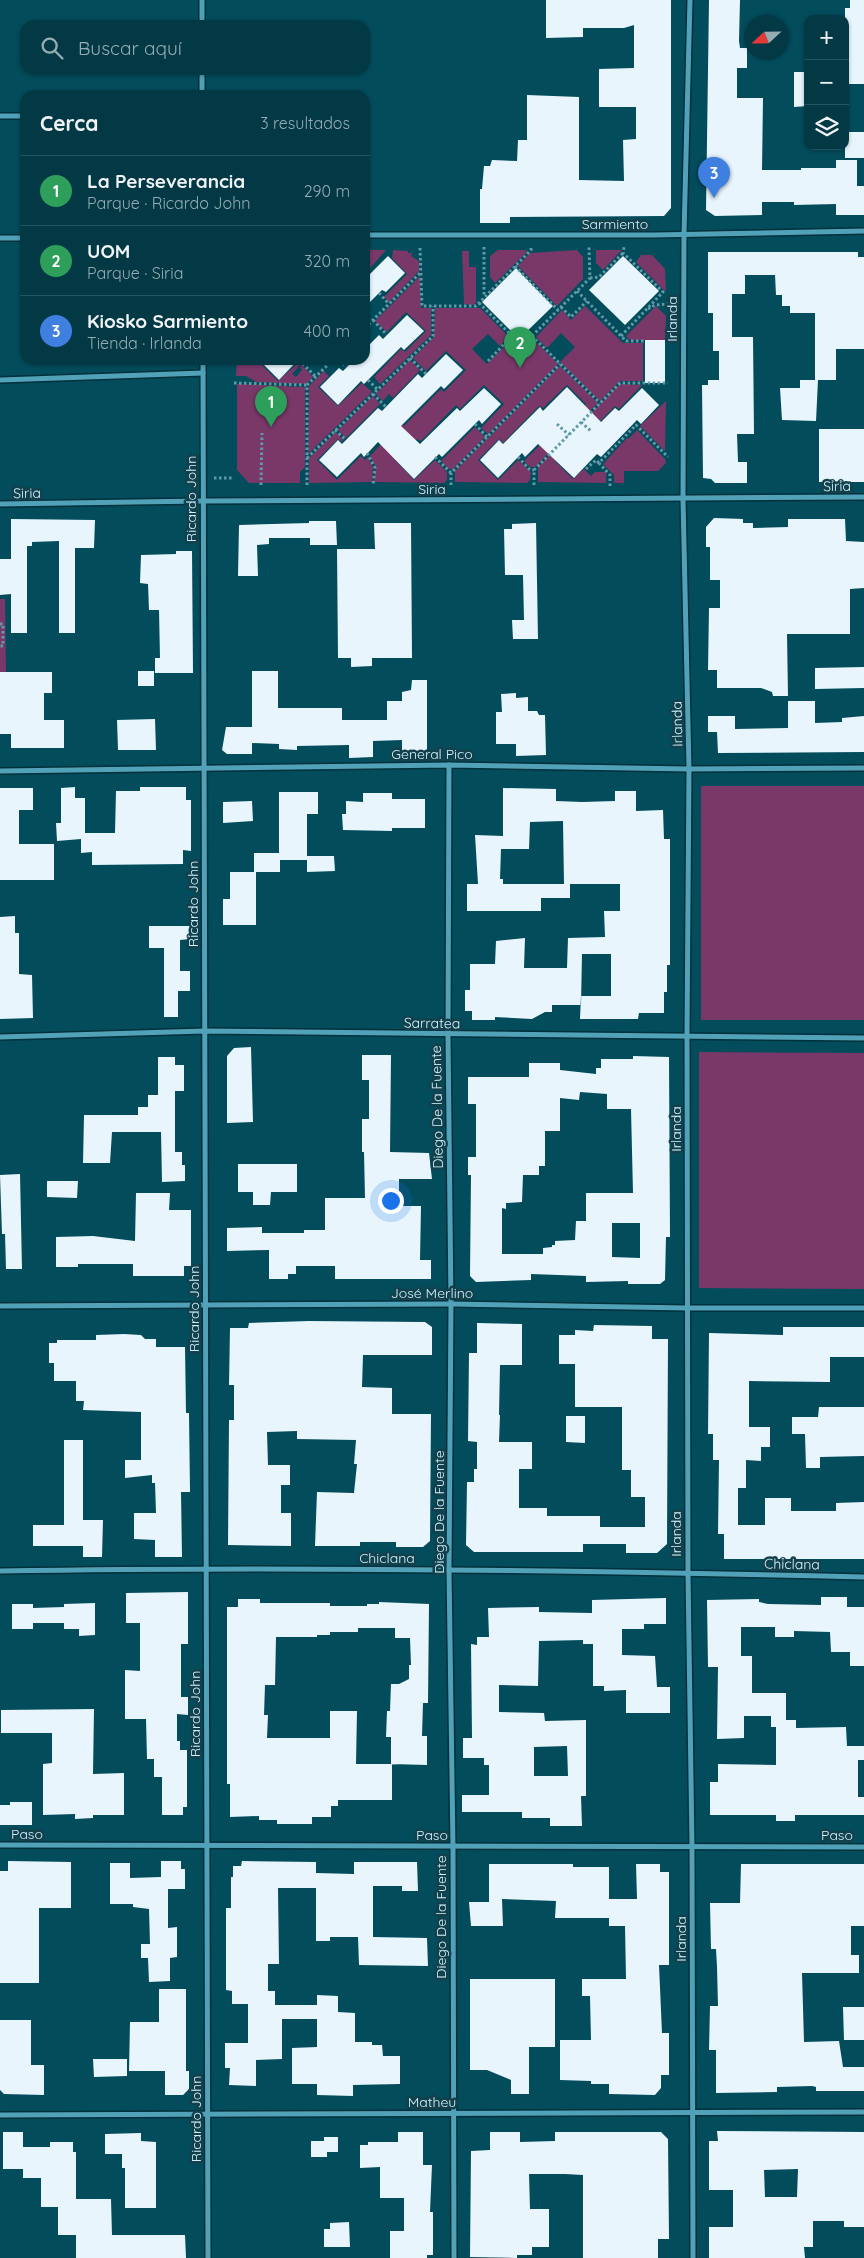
<!DOCTYPE html>
<html lang="es">
<meta charset="utf-8">
<style>
:root{--surface:#023945;--page:#104450;--text:#f1f3f6;--muted:#96acb3;--line:#23535e;--accent:#f39f85}
body{margin:0;font-family:Quicksand,sans-serif;background:var(--page);color:var(--text)}
.controls{position:absolute;right:15px;top:15px;display:grid;overflow:hidden;border-radius:10px;box-shadow:0 1px 4px #0004}
.controls button{width:45px;height:45px;display:grid;place-items:center;padding:0;border:0;border-bottom:1px solid var(--line);background:var(--surface);color:var(--text);font:25px sans-serif}
.compass{position:absolute;left:744px;top:15px;width:45px;height:45px;border-radius:50%;background:var(--surface);box-shadow:0 1px 4px #0004;rotate:248deg}
.you{position:absolute;left:390px;top:1200px;width:18px;height:18px;margin:-12px;border:4px solid #fff;border-radius:50%;background:#1a73e8;box-shadow:0 0 0 8px #1a73e833}
.badge{display:grid;place-items:center;width:32px;height:32px;border-radius:50%;background:var(--accent);color:#fff;font-size:16px;font-weight:700}
.pin{position:absolute;translate:-50% -41px;filter:drop-shadow(0 1px 2px #0008)}
.pin::after{content:'';position:absolute;top:26px;width:18px;height:15px;background:inherit;clip-path:polygon(0 0,100% 0,50% 100%)}
.list{margin:0;padding:0;list-style:none}
h2{display:flex;justify-content:space-between;align-items:center;height:65px;margin:0;padding:0 20px;font-size:21px}
h2 small{font-size:16px;font-weight:400;color:var(--muted)}
.list li{display:grid;grid-template-columns:32px 1fr auto;gap:15px;align-items:center;box-sizing:border-box;height:70px;padding:0 20px;border-top:1px solid var(--line)}
.list b{display:block;font-size:19px;white-space:nowrap}
.list p{margin:0;font-size:16px;white-space:nowrap;color:var(--muted)}
.list em{font-size:16px;font-style:normal;color:var(--muted)}
.icon{flex:none;width:28px;height:28px;fill:none;stroke:currentColor;stroke-width:2;stroke-linecap:round;stroke-linejoin:round}
.map{position:relative;flex:none;width:864px;height:2258px;overflow:hidden}
.search{position:absolute;background:var(--surface);box-shadow:0 1px 4px #0004;left:20px;top:20px;width:350px;height:55px;display:flex;align-items:center;gap:12px;box-sizing:border-box;padding:0 18px;border-radius:15px;color:var(--muted);font-size:19px}
.panel{position:absolute;background:var(--surface);box-shadow:0 1px 4px #0004;left:20px;top:90px;width:350px;height:275px;border-radius:15px}
.map>svg:first-child{display:block}
.green{fill:#7a3869}
.building{fill:#e8f5fd;fill-rule:evenodd}
.lines{fill:none;stroke-linecap:round;stroke-linejoin:round}
.street-casing{stroke:#00303b;stroke-width:8}
.path{stroke:#6099a7;stroke-width:3;stroke-dasharray:2.5 2.5;stroke-linecap:butt}
.street{stroke:#51a2b8;stroke-width:5}
.labels{text-anchor:middle;stroke-width:5;stroke-linejoin:round;paint-order:stroke}
.street-label{font-size:14px;fill:#cdf3ff;stroke:#14404b}
</style>
<div class="map">
<svg width="864" height="2258" viewBox="0 0 864 2258">
<rect width="100%" height="100%" fill="#034c5c"/>
<g class="green">
<path d="M365,250H386L365,274Z"/>
<path d="M393,250L408,251V253H412L411,256L419,261V271L389,302L384,297L407,274L392,258Z"/>
<path d="M498,250H525L527,252L495,283L490,277V256Z"/>
<path d="M577,250L583,257V279L557,306L518,266L530,253Z"/>
<path d="M596,250H622L603,270L596,263Z"/>
<path d="M462,251H469V267H476V302L474,305L464,304Z"/>
<path d="M641,255H652L665,269L666,292L636,262Z"/>
<path d="M420,276L421,308H431V335L380,384L374,377L401,349L405,352L426,331L406,312L387,332L375,321Z"/>
<path d="M585,306L623,343H643V381H620L600,401L560,362L575,347L561,333L547,348L536,337L562,310L571,320Z"/>
<path d="M656,306L666,316L665,340H630L626,336Z"/>
<path d="M435,308H480L509,337L500,346L488,334L472,349L487,364L512,339L523,350L533,339L558,364L488,434L481,428L504,404L484,385L460,409L456,405L421,441L417,439L395,460L414,480L435,460L447,472V480L444,483L374,482L376,467L370,456L401,423L404,426L441,389L444,392L466,370L446,351L426,371L413,358L434,337Z"/>
<path d="M237,360H262L260,363L278,381L299,362L301,364L292,374L296,377L302,370L300,367L302,365L313,377L306,384L256,382L246,376H236Z"/>
<path d="M410,360L420,370L393,398L389,394L383,401L376,394Z"/>
<path d="M560,366L598,403L568,433L564,428L586,404L567,385L543,408L539,406L503,443L499,439L478,460L498,480L518,460L531,472L530,480L527,483L455,482V471Z"/>
<path d="M324,371L329,376L318,387L338,406L362,383L372,392L308,454L309,386Z"/>
<path d="M237,384L305,387V467L300,472V483H249L237,470Z"/>
<path d="M620,384L642,385L619,409L615,406L579,443L575,439L554,460L573,479L584,469L591,476L595,472H606V483L538,482V467Z"/>
<path d="M373,396L380,404L346,438L338,430Z"/>
<path d="M666,401L665,451L640,426Z"/>
<path d="M475,427L485,437L453,469H449L441,461Z"/>
<path d="M558,427L566,435L535,467H530L524,461Z"/>
<path d="M637,430L665,459L666,463L658,471H624V483H614V475L603,464L627,438L628,439Z"/>
<path d="M336,432L343,440L342,442L338,439L317,460L337,480L361,456L365,460L368,457L373,468L372,482L309,483V458Z"/>
<path d="M0,599H5L6,672H0Z"/>
<rect x="701" y="786" width="163" height="234"/>
<path d="M699,1052L864,1053V1289L699,1288Z"/>
</g>
<g class="building">
<path d="M546,0H671V208L664,216L510,217V223H480V189H482L484,166H490L492,160L517,161L518,140H527V95L579,97V180L624,181L623,140L636,139V107H599V69L634,68V25L624,28H583V37L546,38Z"/>
<path d="M709,0H740L739,41L740,48H747V68H737V98H763L762,170H801V168H836V160H857V186H864V215H836V204L794,205V202H762V215L715,216L706,210Z"/>
<path d="M850,0H864V84H845V8H850Z"/>
<path d="M794,72H808V106L794,107Z"/>
<rect x="845" y="132" width="19" height="26"/>
<path d="M708,252H858V257H864V349H836V380H815V313H790V306H782V295H776L775,275H745V294H732V337H753L754,434H737L738,462H747V483H715L711,479L703,478L702,385H708V380H719V351H713V313H708Z"/>
<path d="M388,256L405,273L386,292L382,290L365,307V279Z"/>
<path d="M623,256L659,291L625,325L589,290Z"/>
<path d="M516,268L553,306L519,339L482,302Z"/>
<path d="M407,315L424,331L404,350L401,347L364,384L361,381L338,405L320,387L339,368L343,371L354,360H365V349L379,335L383,339Z"/>
<rect x="645" y="340" width="20" height="43"/>
<path d="M446,354L463,370L444,389L441,386L401,426L420,444L457,408L460,411L484,388L501,404L482,424L479,420L442,457L439,454L414,479L378,442L364,457L361,453L337,477L319,460L338,440L342,444L378,408L382,411L418,374L422,378Z"/>
<path d="M259,360H298L279,380Z"/>
<path d="M800,380H818L816,421L782,420L780,388H800Z"/>
<path d="M567,387L601,422L615,408L619,411L642,388L659,405L641,424L637,420L601,457L597,454L574,478L538,444L525,457L522,453L498,478L480,460L499,440L503,444L540,407L543,411Z"/>
<rect x="819" y="429" width="45" height="53"/>
<path d="M714,518L743,519V523H753V528L788,527V519H845L846,541L864,542V588L850,589V634H787L788,696H773L772,692L761,688H717V670H708L709,608H720V580H710V547H706V527Z"/>
<path d="M11,519L95,520L94,548H75V633H59V541L32,542V546H27V633H11V594L0,595V559H11Z"/>
<path d="M309,521H336L337,545H310V538H269V544L257,545L258,576H238L239,525L309,523Z"/>
<path d="M374,523H411L412,658H372V666L351,667V658H338L337,549H375Z"/>
<path d="M536,523L538,639H513L512,620H524L523,575H505L504,529H512V524Z"/>
<path d="M176,551H192L193,673H155V658H160L159,610H149L148,584L140,583L141,555L176,554Z"/>
<path d="M864,667V688L815,689V668Z"/>
<rect x="138" y="671" width="16" height="15"/>
<path d="M252,671H278V708H342V720H387V701H402V692L411,690L412,680H427V756L402,757V740L373,741V757L349,758V745L297,746V750L279,749V744L252,743V754H227L222,750L226,727H252Z"/>
<path d="M0,672H52V693H44V720H64V748H11V734H0Z"/>
<path d="M516,693V698L528,697V711H537L539,715H545L546,755L516,756V744H496V712H502L501,694Z"/>
<path d="M788,701H815V723L842,722V718L864,716V752L718,753L717,732H708V716H735V729L788,728Z"/>
<path d="M155,719L156,750H118L117,720Z"/>
<path d="M75,787V798H85V833H115L116,791H140V787H186V800H191V851L183,850V864L92,865V852L81,853V839L57,841L56,823H61V788Z"/>
<path d="M0,788H33V810H19V844H54V880H0Z"/>
<path d="M503,788L556,789V801L582,802L615,801V791H636V811L663,810L664,839H670V965H667V992H664V1013H639L638,1019H580L581,996H611V954H582L581,1005H552V1012H545L532,1019L495,1017V1020H472V1011H465V990H470V964H495L496,941L525,938L524,968H567L568,938L605,937L604,911H620V884H564L563,821L530,822L529,849H501L500,879H503V884H570V898H541V911H467V884H478L475,835L503,836Z"/>
<path d="M279,792H318V814H307V860H280V872H256V925H223V899H230V872H254V853H279Z"/>
<path d="M363,793H392V799H425V828H392V831L343,830L342,814H346V801L363,802Z"/>
<path d="M252,801L253,821L223,823V802Z"/>
<path d="M307,856H334L335,871L307,872Z"/>
<path d="M15,916V933H19V974L32,975L33,1018L0,1019V917Z"/>
<path d="M149,926H190V939L180,940V971H190V991H178V1017H164V948H149Z"/>
<path d="M251,1047L253,1122L227,1123V1056L234,1048Z"/>
<path d="M362,1055H391L390,1152L429,1153L432,1179H399V1206H421L420,1260H431V1279H335V1266H296V1274H288V1279H269V1250L227,1251V1228L262,1227V1233H304V1230H325V1198H365L364,1152H362V1119H369V1080H362Z"/>
<path d="M633,1056L669,1057L670,1237H666L665,1280L660,1284H628V1281L586,1282V1276L531,1274V1280L476,1282L470,1276L471,1175H468V1157H476V1104H468V1077H529V1063H560V1070L596,1074V1068H601V1059H633ZM580,1092L607,1094V1109H631L633,1193H586V1221H576L575,1240L555,1241V1245H552V1247L543,1248V1254H502V1208L506,1209V1203L522,1202L523,1175H539V1166H545V1131H560V1098L579,1100ZM612,1223H640V1258L612,1257Z"/>
<path d="M158,1057H175V1065H184V1091H175V1152H182V1165H185V1181L162,1182L161,1132H112L110,1163H83L84,1115H138V1107H148V1095H158Z"/>
<path d="M238,1164H297V1192H271L270,1205H253V1192H238Z"/>
<path d="M20,1174L22,1269H6L5,1234H2L0,1175Z"/>
<path d="M47,1181H78L77,1198L47,1197Z"/>
<path d="M136,1193H170L169,1210H191V1266H184V1276H133V1264H78V1267H56V1237L93,1236L135,1241Z"/>
<path d="M309,1321L425,1322L432,1327V1355H363L362,1387L392,1388V1414H431L430,1541L423,1547H396V1542H360V1546H315L317,1492L354,1493L357,1464H354L356,1440L297,1439V1431L267,1432L268,1465H290V1485H281V1513H291V1546L228,1545L229,1420H234V1385H229L230,1328H248L249,1323Z"/>
<path d="M477,1323L522,1324V1365H500L499,1415H500L499,1442H532V1469H519V1508H547V1516H600V1527H645V1497H631V1470H622V1407H575V1364H559V1335H575V1330L593,1331L594,1325L652,1326V1339H668L667,1544L657,1553H626V1544H583V1552H474L466,1545L467,1482H474V1469H477V1442L468,1441L469,1353H477Z"/>
<path d="M783,1327H864V1357H830V1382L749,1381V1427H770V1447H761V1461L746,1460V1488H738V1525H765V1498H791V1511H836V1503L864,1502V1559H724V1534H718L719,1460H713V1434H708L709,1333L783,1335Z"/>
<path d="M124,1334L141,1335L145,1339H156V1347H185L186,1413H189L190,1492H181L182,1557H155V1540L134,1539V1513H156L155,1483H152V1475L125,1478V1460H141V1412L83,1410L84,1401H76V1381H54V1363H49V1343H57V1340H96V1335Z"/>
<path d="M819,1407H864V1456L820,1457V1468H806L805,1434H792V1417H818Z"/>
<path d="M566,1416H585V1443L566,1442Z"/>
<path d="M64,1440H83V1520H103L102,1557H83V1546H33V1525H64Z"/>
<path d="M188,1592V1644H181V1697H188V1715L177,1714V1741H180V1750H187V1807H183V1815H162V1777H154V1759H147L146,1719H125V1670L140,1671V1623H126V1593Z"/>
<path d="M821,1597H847V1607H864V1666H850V1652H831L830,1632L794,1631V1637H775V1627H741V1656H752V1693H786V1720H796V1728L846,1727L847,1746H864V1760H858V1797H864V1815H795V1821H776V1815H710V1782H718V1764L776,1765V1727H771V1716H744V1738L717,1739L718,1667H708L707,1600L759,1599V1602L768,1604L821,1605Z"/>
<path d="M666,1598V1624H644V1629H622V1655L655,1656L657,1687H670V1713H626V1690L604,1691V1686H593V1644H583V1640L539,1641L538,1686L499,1685V1712L544,1713L545,1721L586,1720V1796H581L582,1826H550V1818H522V1812H462V1795H489V1765H484V1758H463V1738H472L471,1644L477,1645V1637H489L488,1608L539,1607V1612L592,1613V1600ZM567,1746L568,1776H534V1747Z"/>
<path d="M238,1599H260V1603H330V1606H367V1604H379V1602L429,1604L428,1703H423L422,1736H427V1765L391,1764V1737H386L387,1711H390L391,1684H399L409,1679V1665H411L410,1638H395V1628H358V1632H330V1635H317V1637H276L275,1685H265L264,1715H268L267,1738H330V1711H357L356,1764H392V1800H338V1806H331V1817H312V1824H277V1820H259V1816L230,1817V1784H227V1607H238Z"/>
<path d="M95,1603V1635L79,1636V1629H64V1623H33V1629H12V1604H33V1608L64,1607V1604Z"/>
<path d="M94,1709L93,1774L124,1773V1815H93V1818L75,1819V1814L43,1815V1764L52,1763V1733H1V1710Z"/>
<path d="M10,1802H32V1825H0V1805H10Z"/>
<path d="M8,1861L71,1862V1908H39V1983H0V1871H8Z"/>
<path d="M161,1861H181V1869H185V1889H168V1928L177,1927V1957L170,1958V1981L149,1982L148,1958H141V1944H150L149,1909L133,1907V1904H110V1863H130V1878L161,1877Z"/>
<path d="M242,1861L316,1862V1873L354,1874V1862H417L418,1891H402V1886H373V1937L427,1938L428,1966L359,1965L358,1937H330V1941H316V1888H278L279,1964H268V1991H275V2005H317V1995L338,1996V2012L355,2013V2042H372V2045H382L383,2056H400V2084L353,2085V2096L317,2095V2084H292V2048L317,2047V2019H282V2059L256,2060V2086L229,2085L230,2068H225V2043H248V2004H232V1991L226,1990V1908H231V1877H233V1866H241Z"/>
<path d="M489,1864H573V1867H609V1899H637L636,1864H660V1872H669V1965H659L662,2033H669V2075H661V2088L655,2095L609,2094V2084H591V2081L560,2080V2040H591L590,1996H582V1979H626L625,1926H609V1918H555L556,1901L502,1899L503,1926H471L469,1902H489Z"/>
<path d="M741,1864H864V1926H851V1955H859V1973H802L804,2042L839,2041L843,2067H864V2091H816V2087L812,2086L777,2087V2092L716,2093V2050H709L710,2006H718L717,1967L716,1949H711L710,1903H740Z"/>
<path d="M470,1979H555V2047H529V2094H511V2080L487,2070H470Z"/>
<path d="M159,1989H186V2071H189V2089L183,2095H165V2071H129L130,2022H159Z"/>
<path d="M843,2007H864V2040H844Z"/>
<path d="M0,2020H31V2065H44V2095L4,2094L0,2090Z"/>
<path d="M93,2059H127V2076L94,2077Z"/>
<path d="M717,2131L864,2132V2227H844V2221H813V2247H804L805,2258H709V2227H733V2190H709V2141H718ZM798,2169L797,2197H765L764,2170Z"/>
<path d="M3,2132H23V2147H50V2142H73V2152H76V2199H111L112,2235H185L186,2258H76V2235H58V2207H41V2178H23V2169H3Z"/>
<path d="M398,2132H423V2165H432L430,2212H433V2255H427V2258H390V2231H404V2198H380V2167L360,2168V2145H368V2142H398Z"/>
<path d="M490,2132H520V2142L555,2141V2132H661L668,2139L669,2239H658V2258H583V2175L565,2174H529L530,2209H549V2247H532V2255H517V2258L470,2257L471,2151L490,2150Z"/>
<path d="M141,2133V2141L156,2142V2208H125V2168H122V2154H105V2134Z"/>
<path d="M324,2137H338V2152H327V2157H311V2141H324Z"/>
<path d="M349,2222L350,2247H324V2229H330V2223Z"/>
</g>
<g class="lines">
<defs>
<g id="street">
<path d="M202,0V25"/>
<path d="M690,0L684,234L683,499L689,769L687,1036L688,1573L692,1847L693,2258"/>
<path d="M202,70V95"/>
<path d="M0,116H25"/>
<path d="M365,235H654L864,231"/>
<path d="M0,238H25"/>
<path d="M203,360L208,2258"/>
<path d="M0,380L203,373"/>
<path d="M0,504L202,501L864,497"/>
<path d="M449,765L448,1035L451,1304L449,1570L453,1847L454,2258"/>
<path d="M0,771L449,765L689,769L864,768"/>
<path d="M0,1037L205,1031L864,1038"/>
<path d="M0,1306L451,1304L688,1308H864"/>
<path d="M0,1571C288,1566 576,1570 864,1577"/>
<path d="M0,1845L864,1847"/>
<path d="M0,2115L864,2112"/>
</g>
</defs>
<use href="#street" class="street-casing"/>
<g class="path">
<path d="M484,247V297"/>
<path d="M420,248L422,306H476L531,250V247"/>
<path d="M515,266L558,310"/>
<path d="M365,277L366,278"/>
<path d="M590,278L599,277L623,253"/>
<path d="M577,291L626,341H644"/>
<path d="M379,293L389,304"/>
<path d="M479,303L522,346L590,278L589,247"/>
<path d="M561,307L571,317L587,301"/>
<path d="M648,309L655,305L668,304"/>
<path d="M373,320L387,335"/>
<path d="M365,328L421,272"/>
<path d="M532,336L600,403"/>
<path d="M621,336L663,292L623,253L624,247"/>
<path d="M410,358L426,374"/>
<path d="M299,360L316,377"/>
<path d="M339,360L347,367"/>
<path d="M488,361L512,336"/>
<path d="M368,380L377,389"/>
<path d="M234,383L307,385"/>
<path d="M373,394L386,407"/>
<path d="M581,422L592,432"/>
<path d="M475,424L487,437"/>
<path d="M557,424L569,435"/>
<path d="M335,430L346,440"/>
<path d="M367,453L375,468L373,485"/>
<path d="M435,457L451,473"/>
<path d="M518,457L530,470H534"/>
<path d="M307,458L433,336V306"/>
<path d="M586,469L596,460L599,463"/>
<path d="M214,478H234"/>
<path d="M261,485L262,433"/>
<path d="M307,485V385L333,360"/>
<path d="M451,485V473L560,364"/>
<path d="M534,485V470L620,383H668"/>
<path d="M610,486V475L599,463L636,425L668,457"/>
<path d="M0,624H3V646H0"/>
</g>
<use href="#street" class="street"/>
</g>
<g class="labels">
<g class="street-label">
<text x="615" y="229">Sarmiento</text>
<text transform="translate(672 319) rotate(-90)" y="5">Irlanda</text>
<text transform="translate(837 486) rotate(-1)" y="5">Siria</text>
<text x="432" y="494">Siria</text>
<text transform="translate(27 493) rotate(-1)" y="5">Siria</text>
<text transform="translate(191 499) rotate(-90)" y="5">Ricardo John</text>
<text transform="translate(677 724) rotate(-91)" y="5">Irlanda</text>
<text x="432" y="759">General Pico</text>
<text transform="translate(193 904) rotate(-90)" y="5">Ricardo John</text>
<text transform="translate(432 1023) rotate(1)" y="5">Sarratea</text>
<text transform="translate(437 1107) rotate(-91)" y="5">Diego De la Fuente</text>
<text transform="translate(676 1129) rotate(-90)" y="5">Irlanda</text>
<text x="432" y="1298">José Merlino</text>
<text transform="translate(194 1309) rotate(-90)" y="5">Ricardo John</text>
<text transform="translate(439 1512) rotate(-90)" y="5">Diego De la Fuente</text>
<text transform="translate(676 1534) rotate(-90)" y="5">Irlanda</text>
<text x="387" y="1563">Chiclana</text>
<text transform="translate(792 1564) rotate(1)" y="5">Chiclana</text>
<text transform="translate(195 1714) rotate(-90)" y="5">Ricardo John</text>
<text x="27" y="1839">Paso</text>
<text x="432" y="1840">Paso</text>
<text x="837" y="1840">Paso</text>
<text transform="translate(441 1917) rotate(-90)" y="5">Diego De la Fuente</text>
<text transform="translate(681 1939) rotate(-90)" y="5">Irlanda</text>
<text x="432" y="2107">Matheu</text>
<text transform="translate(196 2119) rotate(-90)" y="5">Ricardo John</text>
</g>
</g>
</svg>
<div class="controls">
<button>+</button>
<button>−</button>
<button><svg class="icon" aria-label="layers" viewBox="0 0 24 24"><path d="M12 4l9 5-9 5-9-5zM3 14l9 5 9-5"/></svg></button>
</div>
<svg class="compass" viewBox="-18 -18 36 36"><path d="M0-13l5 13h-10z" fill="#e53935"/><path d="M0 13l5-13h-10z" fill="#96acb3"/></svg>
<div class="you"></div>
<div class="pin badge" style="left:271px;top:427px;background:#2e9e5b">1</div>
<div class="pin badge" style="left:520px;top:368px;background:#2e9e5b">2</div>
<div class="pin badge" style="left:714px;top:198px;background:#3f7fe0">3</div>
<div class="search"><svg class="icon" aria-label="search" viewBox="0 0 24 24"><circle cx="10" cy="10" r="6"/><path d="M15 15l6 6"/></svg>Buscar aquí</div>
<section class="panel">
<h2>Cerca<small>3 resultados</small></h2>
<ul class="list">
<li><span class="badge" style="background:#2e9e5b">1</span><div><b>La Perseverancia</b><p>Parque · Ricardo John</p></div><em>290 m</em></li>
<li><span class="badge" style="background:#2e9e5b">2</span><div><b>UOM</b><p>Parque · Siria</p></div><em>320 m</em></li>
<li><span class="badge" style="background:#3f7fe0">3</span><div><b>Kiosko Sarmiento</b><p>Tienda · Irlanda</p></div><em>400 m</em></li>
</ul>
</section>
</div>
